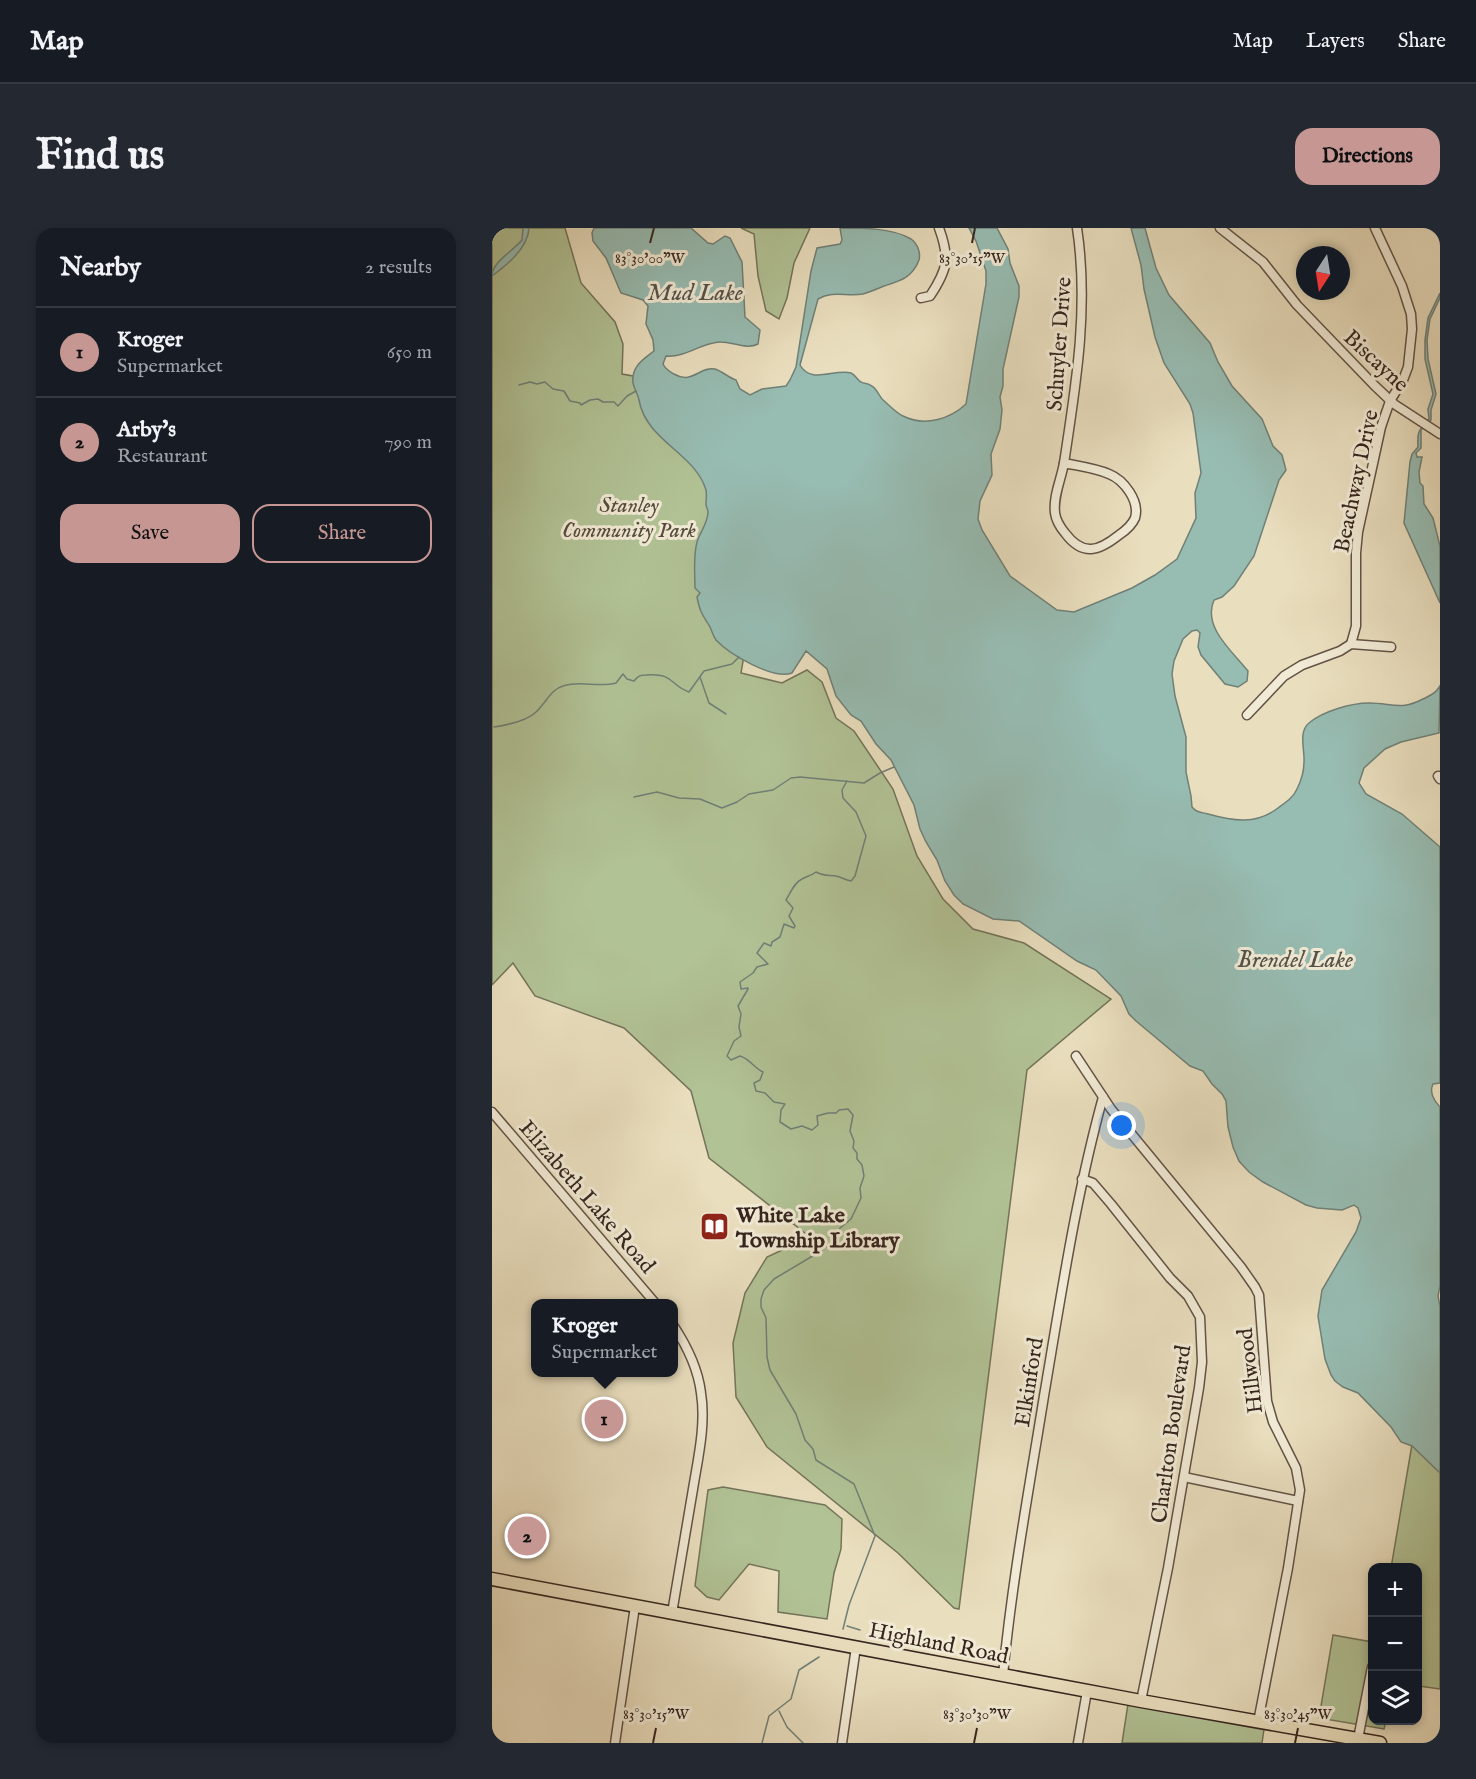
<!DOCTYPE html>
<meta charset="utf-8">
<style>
:root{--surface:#171b24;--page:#242831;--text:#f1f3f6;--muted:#9ea1a6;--line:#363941;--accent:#c59692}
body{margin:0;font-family:"IM FELL English",serif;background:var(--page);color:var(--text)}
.controls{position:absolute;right:18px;bottom:18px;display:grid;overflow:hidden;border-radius:12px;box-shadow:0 3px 9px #0003}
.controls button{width:54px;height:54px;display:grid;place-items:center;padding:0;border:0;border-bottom:2px solid var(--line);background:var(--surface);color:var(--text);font:30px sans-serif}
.compass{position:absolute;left:804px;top:18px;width:54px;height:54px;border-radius:50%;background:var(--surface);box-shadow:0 3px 9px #0003;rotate:192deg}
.you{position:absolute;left:630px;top:898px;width:21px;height:21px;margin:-15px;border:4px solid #fff;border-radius:50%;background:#1a73e8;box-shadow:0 0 0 9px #1a73e833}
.badge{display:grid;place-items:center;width:39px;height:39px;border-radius:50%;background:var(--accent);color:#111;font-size:20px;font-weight:700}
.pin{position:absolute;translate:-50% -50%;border:3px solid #fff;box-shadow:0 2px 6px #0006}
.popup{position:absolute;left:39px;top:1071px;width:147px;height:78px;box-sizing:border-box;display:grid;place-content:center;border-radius:12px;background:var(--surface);filter:drop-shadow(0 2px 4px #0005);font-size:20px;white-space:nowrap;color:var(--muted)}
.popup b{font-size:22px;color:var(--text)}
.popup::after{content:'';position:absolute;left:50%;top:100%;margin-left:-12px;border:12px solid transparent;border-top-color:var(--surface)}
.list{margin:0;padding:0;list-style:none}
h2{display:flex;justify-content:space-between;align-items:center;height:78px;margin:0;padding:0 24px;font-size:26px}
h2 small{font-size:20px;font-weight:400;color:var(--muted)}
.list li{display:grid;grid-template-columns:39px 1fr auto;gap:18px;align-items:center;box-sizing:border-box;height:90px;padding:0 24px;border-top:2px solid var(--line)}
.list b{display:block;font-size:22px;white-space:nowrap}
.list p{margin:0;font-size:20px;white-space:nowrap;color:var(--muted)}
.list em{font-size:20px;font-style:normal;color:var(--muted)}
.actions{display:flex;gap:12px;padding:18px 24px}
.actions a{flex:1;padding:14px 0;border:2px solid var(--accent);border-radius:18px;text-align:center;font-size:21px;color:var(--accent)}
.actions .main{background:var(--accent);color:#111}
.icon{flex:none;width:33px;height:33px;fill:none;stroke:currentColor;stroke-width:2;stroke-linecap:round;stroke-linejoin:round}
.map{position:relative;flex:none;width:948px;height:1515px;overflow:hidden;border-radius:18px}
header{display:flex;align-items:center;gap:36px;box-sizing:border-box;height:84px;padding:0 30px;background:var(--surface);border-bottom:2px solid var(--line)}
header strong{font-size:28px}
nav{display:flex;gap:33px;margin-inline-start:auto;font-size:21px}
.intro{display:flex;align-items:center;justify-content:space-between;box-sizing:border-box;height:144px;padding:0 36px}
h1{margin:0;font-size:42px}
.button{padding:15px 27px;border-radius:18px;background:var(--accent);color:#111;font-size:21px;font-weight:700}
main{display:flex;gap:36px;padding:0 36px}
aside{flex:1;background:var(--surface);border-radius:18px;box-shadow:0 3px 9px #0003}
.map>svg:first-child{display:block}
.green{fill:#b1c295;stroke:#74745a;stroke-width:1.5}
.water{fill:#97bcb2;stroke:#708077;stroke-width:1.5}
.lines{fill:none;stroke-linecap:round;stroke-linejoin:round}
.stream{stroke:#708077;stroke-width:1.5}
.minor-casing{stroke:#635346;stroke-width:11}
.highway-casing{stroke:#36251e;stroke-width:15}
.minor{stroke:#f1ead5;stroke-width:8}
.highway{stroke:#e9debe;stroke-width:12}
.ticks{fill:none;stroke:#36251e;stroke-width:2}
.labels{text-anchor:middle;stroke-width:6;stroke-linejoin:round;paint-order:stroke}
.street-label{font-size:22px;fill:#36251e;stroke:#f1ead5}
.park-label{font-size:22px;font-style:italic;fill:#554c3c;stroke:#f1ead5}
.poi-label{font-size:22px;font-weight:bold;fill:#36251e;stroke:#f1ead5;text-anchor:start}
.water-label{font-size:24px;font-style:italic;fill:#53524a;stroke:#f1ead5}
.ticks-label{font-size:15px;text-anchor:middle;fill:#36251e;stroke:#f1ead5;stroke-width:6;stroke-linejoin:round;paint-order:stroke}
</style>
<header>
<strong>Map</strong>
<nav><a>Map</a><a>Layers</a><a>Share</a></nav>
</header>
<div class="intro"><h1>Find us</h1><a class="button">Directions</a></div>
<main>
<aside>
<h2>Nearby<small>2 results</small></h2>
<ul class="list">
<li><span class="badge">1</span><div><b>Kroger</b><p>Supermarket</p></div><em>650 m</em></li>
<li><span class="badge">2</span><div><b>Arby's</b><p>Restaurant</p></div><em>790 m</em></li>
</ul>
<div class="actions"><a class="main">Save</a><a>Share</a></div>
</aside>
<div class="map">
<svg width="948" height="1515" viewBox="0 0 948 1515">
<rect width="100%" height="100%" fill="#e9debe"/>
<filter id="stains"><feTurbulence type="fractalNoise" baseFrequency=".00333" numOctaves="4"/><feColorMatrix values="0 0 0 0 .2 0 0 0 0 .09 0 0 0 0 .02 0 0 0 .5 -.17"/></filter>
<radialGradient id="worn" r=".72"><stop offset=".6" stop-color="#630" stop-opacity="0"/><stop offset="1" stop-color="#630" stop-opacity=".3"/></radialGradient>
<g class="green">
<path d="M0,0H73L89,55L123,94L131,116L130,146L295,175L249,445L290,455L315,442L330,454L344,490L362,503L401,561L425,628L451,671L481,701L532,715L619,771L535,842L467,1381L462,1380L406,1325L275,1219L244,1169L241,1115L253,1065L275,1029L318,1009L217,930L199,863L132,800L43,768L21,735L0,757Z"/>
<path d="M249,0H318L302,35L295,70L287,91L274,83L266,48L262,6Z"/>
<path d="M924,1193L948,1198V1461L927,1458L926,1462V1340H899Z"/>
<path d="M231,1259L333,1277L350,1291L349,1321L342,1345L335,1391L286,1384L287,1343L257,1336L227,1372L215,1369L203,1358L216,1262Z"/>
<path d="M841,1407L880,1414V1492L894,1493L892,1501L827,1490Z"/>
<path d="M636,1476L772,1501L770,1515H630Z"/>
</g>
<g class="water">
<path d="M31,0H37C36,20 15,37 0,48C0,34 21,23 30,12Z"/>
<path d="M102,0H199L216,15L221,16L233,8L238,10L250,34L253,89L268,102L266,116C255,122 241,114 229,114C212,113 194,130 174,128L171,136C174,142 177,143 182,146C200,157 208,138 223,141C230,143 237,150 244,152L248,161L258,167L270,161L294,158L298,152L304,139L319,43L325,20L348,16L350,12L348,0C371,0 401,0 419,11C425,15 429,24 427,32C420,50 408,53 392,58C385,61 378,64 371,66C355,69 341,62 326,71L308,137C319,157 343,140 359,145C364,147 365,152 369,154C372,156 376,155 378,157C384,159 386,166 390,171C396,176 404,185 411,188C433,199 458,191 474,176L494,56V43L484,13L477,0H505L516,21L518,35L527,58V69L511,141V158L508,169L510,182L508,201L499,226L500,247L488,273L486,291L490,302L518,348L565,382L582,384L640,360L663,347L685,331L704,290L703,265L709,245L701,185L698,176L672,135L663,109L652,61L649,37L639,0H653L664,40L677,67L718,115L726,134L740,158L770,191L781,218L790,227L794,242L787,252L762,328L742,358L730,369L722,372C710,399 741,424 756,443L755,453L746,459L733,456L709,427L706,419L708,405L705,402L700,403L691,411L682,433L680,446L683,468L694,509V544L699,568L700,579C705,585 709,584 716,586C741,593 764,597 786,580C794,574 801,570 805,561C809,553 812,543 812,534C813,522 806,504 817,495C831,483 860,475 877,475C900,475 908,483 931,471C939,467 943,466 948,458L947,505L909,514L893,521L872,540L867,555L874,566L910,586L948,619V855L941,856C937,864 942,873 948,879V1058L946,1068L948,1078V1245L920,1218L909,1214L899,1199L866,1165L851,1159L843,1153L839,1147L833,1131L826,1088L830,1062L864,1004L869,990L866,980L862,977L850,982L825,980L814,977L771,954L757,944L747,933L741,919L736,899L734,873L730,866L720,856L711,843L698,838L644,793L637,786L629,768L604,742L585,733L527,693L501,691L471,676L462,667L453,653L445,632L434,614L428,601L422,577L399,532L384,516L369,493L359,487L344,468L335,441L314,423L300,445C281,452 237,426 224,412C221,408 220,403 218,399C210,386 208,384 205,369L208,365L203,360C203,344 201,329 205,314C208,304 216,295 216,284C216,281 214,279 214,276C214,271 215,267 214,262C203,225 154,213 147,172C146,166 142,161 141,155C139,138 152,131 162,123L161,112L154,96L156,78L151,72L129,65L114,30L101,13L100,5Z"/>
<path d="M948,65V70L938,91L935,112L936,131L944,166L939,182V192L929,202V220L924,225L925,229H930L927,244L928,255L931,258L932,276L941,290L948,318V375L912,295L918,234L920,226L926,219C925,202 927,203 937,191L936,181L941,166L933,131V112L936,90Z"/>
</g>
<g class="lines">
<g class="stream">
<path d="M27,157L38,154L45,156L53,154L61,161L72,163L78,173L88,175L89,177L98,172L106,171L111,174H122L126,178L135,168L144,163"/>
<path d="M208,449L217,475L234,486"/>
<path d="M2,499C15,497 35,493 44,484C53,476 59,461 71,458C90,452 105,460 124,455L131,446L135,451L142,453C146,448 148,447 154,447C183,445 177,457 197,464L212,443L240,436L247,429"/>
<path d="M142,569L165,564L187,570L208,571L230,580L245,574L257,566L281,562L299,550L308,549L372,555L388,545L402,539"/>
<path d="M355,1398L368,1402"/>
<path d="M351,1401L357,1377L383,1308L362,1256L324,1232L321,1221L313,1212L304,1186L278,1142L275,1129L274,1090L269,1079V1071L272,1062L282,1051L329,1023L343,1012L348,1000L359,991L369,970L368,960L372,948L370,937L365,931V925L361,920L362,913L358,903L361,887L356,881L347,882L344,885H336L325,888L326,897L320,902L310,898L299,901L288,894L289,882L293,876L282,874L273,865L264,863L262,855L268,852L271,844C262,840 258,831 248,828L239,832L235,828L242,813L249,808L247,799L249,786L246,778L256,761V760L249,761L248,754L261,745L265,739L276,736L265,725L272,715L279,718L280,714L288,709L292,696L302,700L303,698L297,688L301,680L294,672C299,664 302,655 310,651C315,648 319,648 324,644C331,648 336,647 344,648C349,649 353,652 359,653L363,648L374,608L364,584L351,570L350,562L355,553"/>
<path d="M287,1483L295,1499L311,1515"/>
<path d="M270,1515L277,1488L299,1471L307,1442L327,1429"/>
</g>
<defs>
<g id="minor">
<path d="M728,0L771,34L805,77L882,157L902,176L948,206"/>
<path d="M429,70L438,68C456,41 458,30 447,0"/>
<path d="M572,235C586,238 603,240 617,246C632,252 648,273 643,290C640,297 633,303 627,307C607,323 591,329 573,305C568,299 564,293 563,285C561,268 569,252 572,235Z"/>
<path d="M572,235C584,157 597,79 585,0"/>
<path d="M859,416L864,398V325L866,304L889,199L898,173L911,152L916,139L920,101L919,86L910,58L883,0"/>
<path d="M755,487L792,448L810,437L848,423L859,416L899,419"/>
<path d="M946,548L948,551"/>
<path d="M584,828L619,881L749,1039L763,1059L767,1067L775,1173L781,1194L804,1240L808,1262L796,1340L766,1494"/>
<path d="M0,884L164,1076"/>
<path d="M590,951L601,955L619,976L678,1050L696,1068L708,1089L710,1134L707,1160L676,1340L649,1473"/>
<path d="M692,1249L806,1273"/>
<path d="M180,1385C187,1344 194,1303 201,1261C206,1230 214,1197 209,1165C206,1140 195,1118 181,1097"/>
<path d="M511,1447C520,1353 537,1261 552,1168C569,1068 584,967 611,869"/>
<path d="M866,1511L880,1439"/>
<path d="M123,1515L143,1378"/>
<path d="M350,1515L364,1419"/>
<path d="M586,1515L595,1463"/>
</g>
<path id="highway" d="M0,1351L649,1473L888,1515"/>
</defs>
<use href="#minor" class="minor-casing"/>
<use href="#highway" class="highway-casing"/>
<use href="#minor" class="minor"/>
<use href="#highway" class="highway"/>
</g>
<path class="ticks" d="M158,15L162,0M480,15L483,0M161,1515L164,1500M482,1515L485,1500M803,1515L806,1500"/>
<defs>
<symbol id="library-square" viewBox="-11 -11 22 22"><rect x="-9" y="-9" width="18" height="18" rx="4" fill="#8f2418" stroke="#f1ead5"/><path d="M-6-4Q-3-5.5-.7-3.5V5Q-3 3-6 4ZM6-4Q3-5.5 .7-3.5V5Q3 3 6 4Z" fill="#fff"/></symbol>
</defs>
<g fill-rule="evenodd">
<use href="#library-square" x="206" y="982" width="33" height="33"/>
</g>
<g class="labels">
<g class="street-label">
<text transform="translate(566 116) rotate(-86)" y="8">Schuyler Drive</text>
<text transform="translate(885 132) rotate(43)" y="8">Biscayne</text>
<text transform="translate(863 253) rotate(-78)" y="8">Beachway Drive</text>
<text transform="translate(96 968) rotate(49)" y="8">Elizabeth Lake Road</text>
<text transform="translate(757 1143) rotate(-97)" y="8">Hillwood</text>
<text transform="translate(536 1154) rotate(-81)" y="8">Elkinford</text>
<text transform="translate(678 1206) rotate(-82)" y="8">Charlton Boulevard</text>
<text transform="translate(447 1414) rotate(11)" y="8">Highland Road</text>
</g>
<g class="park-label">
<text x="137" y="284">Stanley<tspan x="137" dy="25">Community Park</tspan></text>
</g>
<g class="poi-label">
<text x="244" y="994">White Lake<tspan x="244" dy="25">Township Library</tspan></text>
</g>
<g class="water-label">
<text x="203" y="72">Mud Lake</text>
<text x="803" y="739">Brendel Lake</text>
</g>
</g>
<g class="ticks-label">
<text x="158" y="35">83°30'00"W</text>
<text x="480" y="35">83°30'15"W</text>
<text x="164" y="1491">83°30'15"W</text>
<text x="485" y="1491">83°30'30"W</text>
<text x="806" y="1491">83°30'45"W</text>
</g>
<rect width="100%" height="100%" filter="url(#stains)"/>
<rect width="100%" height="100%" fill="url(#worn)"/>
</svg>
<div class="controls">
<button>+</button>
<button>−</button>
<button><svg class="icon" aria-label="layers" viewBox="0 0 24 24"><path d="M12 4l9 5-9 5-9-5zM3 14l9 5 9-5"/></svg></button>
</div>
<svg class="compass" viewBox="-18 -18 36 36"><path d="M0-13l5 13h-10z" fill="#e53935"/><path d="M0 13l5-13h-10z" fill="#9ea1a6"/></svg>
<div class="you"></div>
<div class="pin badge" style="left:112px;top:1191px">1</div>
<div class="popup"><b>Kroger</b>Supermarket</div>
<div class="pin badge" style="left:35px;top:1308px">2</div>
</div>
</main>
